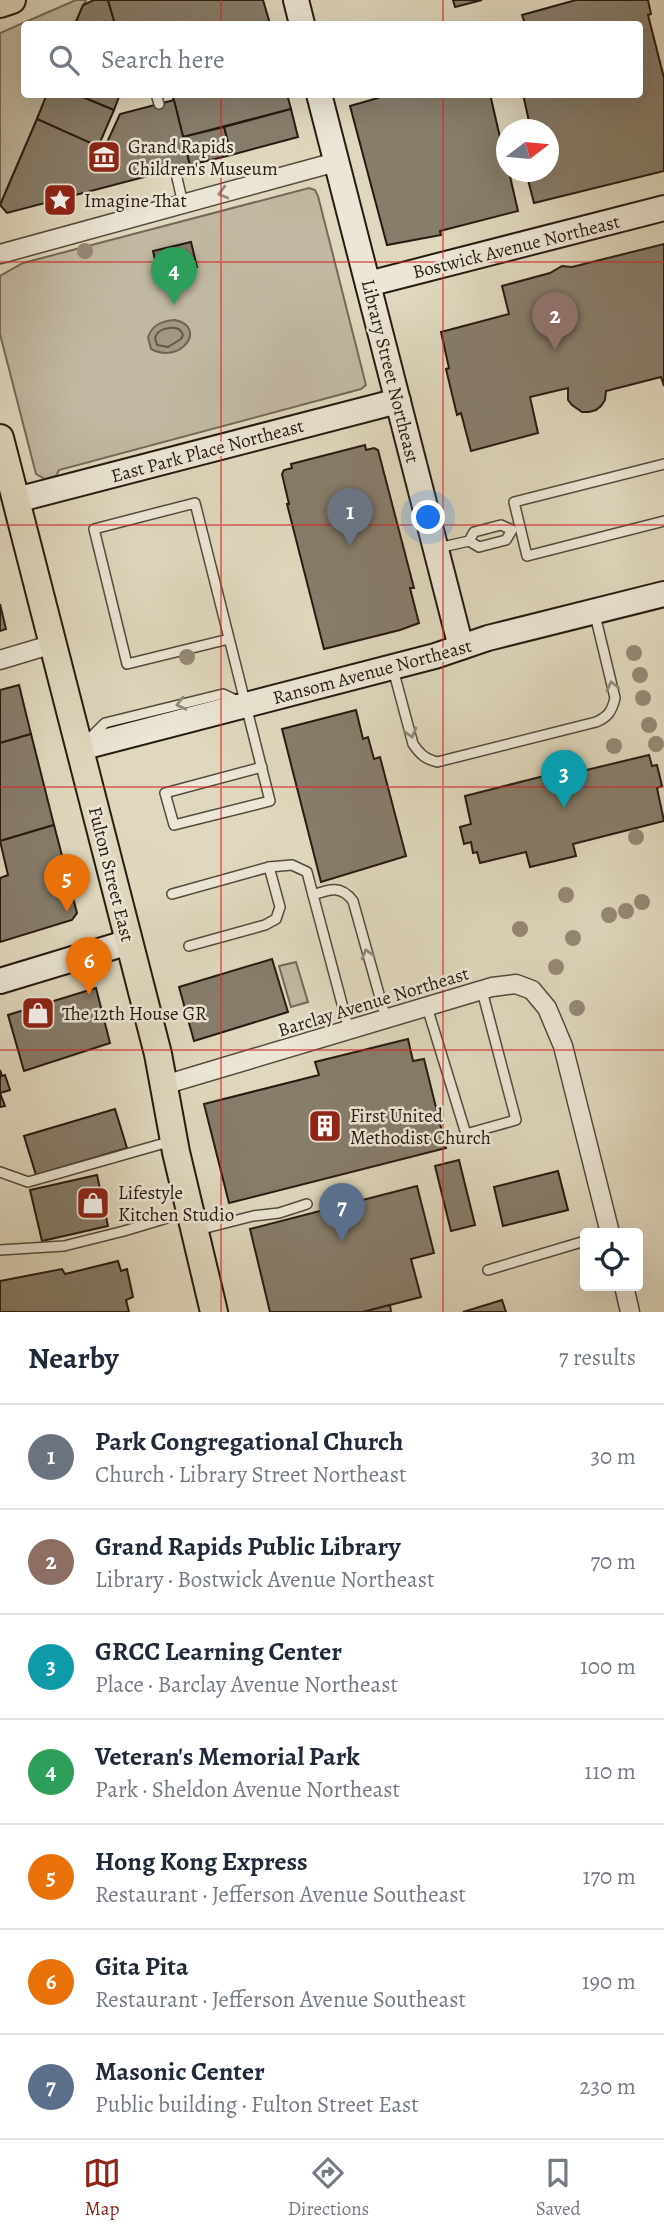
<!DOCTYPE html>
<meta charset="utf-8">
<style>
:root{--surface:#fff;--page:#f6f6f7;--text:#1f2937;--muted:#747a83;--line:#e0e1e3;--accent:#8f2418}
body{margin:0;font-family:Alegreya,serif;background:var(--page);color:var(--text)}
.controls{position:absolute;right:21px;bottom:21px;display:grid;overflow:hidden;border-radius:7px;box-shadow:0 7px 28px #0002}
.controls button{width:63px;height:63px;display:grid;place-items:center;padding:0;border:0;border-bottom:2px solid var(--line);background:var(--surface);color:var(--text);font:35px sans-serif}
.compass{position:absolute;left:496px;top:119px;width:63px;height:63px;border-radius:50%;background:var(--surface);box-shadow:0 7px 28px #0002;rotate:74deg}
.you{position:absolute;left:429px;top:518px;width:24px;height:24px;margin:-18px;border:5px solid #fff;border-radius:50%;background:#1a73e8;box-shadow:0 0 0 10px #1a73e833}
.badge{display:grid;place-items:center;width:46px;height:46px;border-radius:50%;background:var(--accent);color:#fff;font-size:23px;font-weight:700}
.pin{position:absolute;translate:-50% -58px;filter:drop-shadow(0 2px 4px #0008)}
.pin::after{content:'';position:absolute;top:37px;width:24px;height:21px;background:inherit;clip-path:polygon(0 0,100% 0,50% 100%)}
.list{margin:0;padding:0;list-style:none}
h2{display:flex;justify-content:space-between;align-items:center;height:91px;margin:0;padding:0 28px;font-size:30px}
h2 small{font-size:23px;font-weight:400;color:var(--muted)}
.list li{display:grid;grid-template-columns:46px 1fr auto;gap:21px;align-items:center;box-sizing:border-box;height:105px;padding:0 28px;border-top:2px solid var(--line)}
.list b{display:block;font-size:26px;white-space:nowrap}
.list p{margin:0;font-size:23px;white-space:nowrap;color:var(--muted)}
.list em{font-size:23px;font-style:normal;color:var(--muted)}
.icon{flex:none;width:38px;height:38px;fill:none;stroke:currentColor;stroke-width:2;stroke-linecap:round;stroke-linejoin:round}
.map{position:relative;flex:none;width:664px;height:1312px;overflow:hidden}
.search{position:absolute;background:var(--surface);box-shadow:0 7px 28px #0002;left:21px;right:21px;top:21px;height:77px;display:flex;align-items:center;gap:18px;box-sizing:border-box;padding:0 24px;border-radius:7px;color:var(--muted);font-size:26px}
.sheet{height:826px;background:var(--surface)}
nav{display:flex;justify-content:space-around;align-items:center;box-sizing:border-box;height:98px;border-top:2px solid var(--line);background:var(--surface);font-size:19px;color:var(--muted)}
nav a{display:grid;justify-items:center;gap:4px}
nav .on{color:var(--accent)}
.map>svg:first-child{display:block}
.green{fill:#c1b8a1;stroke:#746959;stroke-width:2}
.water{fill:#a19783;stroke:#706555;stroke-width:2}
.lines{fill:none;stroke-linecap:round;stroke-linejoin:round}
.shore{stroke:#64584a;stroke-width:2}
.building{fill:#877d6b;stroke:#271a11;stroke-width:2}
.lane-casing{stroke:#554a3c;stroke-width:12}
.street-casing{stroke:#554a3c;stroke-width:21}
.secondary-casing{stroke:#271a11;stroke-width:28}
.primary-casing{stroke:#271a11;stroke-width:30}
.lane{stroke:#ebe6d5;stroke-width:9}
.street{stroke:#ebe6d5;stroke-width:18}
.secondary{stroke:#ebe6d5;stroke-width:24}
.primary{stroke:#e0d8be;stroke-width:26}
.tree{fill:#948976}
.oneway{stroke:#938a7d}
.grid{fill:none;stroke:#d62828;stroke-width:2;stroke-opacity:0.55}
.labels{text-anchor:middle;stroke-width:5;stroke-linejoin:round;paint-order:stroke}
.poi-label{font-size:19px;fill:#271a11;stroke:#ebe6d5;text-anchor:start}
.street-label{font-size:19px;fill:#271a11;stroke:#ebe6d5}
</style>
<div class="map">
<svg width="664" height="1312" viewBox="0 0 664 1312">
<rect width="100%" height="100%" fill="#e0d8be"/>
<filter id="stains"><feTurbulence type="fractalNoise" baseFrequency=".00286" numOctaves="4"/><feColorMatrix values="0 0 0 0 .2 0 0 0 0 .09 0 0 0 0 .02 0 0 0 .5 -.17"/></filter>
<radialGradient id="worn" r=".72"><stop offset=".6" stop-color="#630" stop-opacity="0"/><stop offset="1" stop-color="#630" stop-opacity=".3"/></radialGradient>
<g class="green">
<path d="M76,0H86L75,24H24V94L47,95L0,205V33Z"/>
<path d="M309,188L315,190L318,196L366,385L361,389L59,470L56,476L45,479L36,474L0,334V276L23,263Z"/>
<path d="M296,962L308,1002L291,1007L279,966Z"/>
</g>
<path class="water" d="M175,320C208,327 181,365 151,349L148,337C153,324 162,321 175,320Z"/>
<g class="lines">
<path class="shore" d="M169,328C175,327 181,328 183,335L181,339L168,347L157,345L155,338C157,331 162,329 169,328Z"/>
</g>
<g class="building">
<path d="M94,0H108L115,24H75L83,5Z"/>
<path d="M108,0H263L270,24H115Z"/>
<path d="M453,0H482L455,7Z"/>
<path d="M576,0H648L651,14L648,15L664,78V171L534,203L526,172H548V130H517L530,126L523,94H640V24H525L522,15Z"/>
<path d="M47,94H76L114,110L98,147L37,119Z"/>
<path d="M76,94H120L114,110Z"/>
<path d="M172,94H287L291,109L183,137Z"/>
<path d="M378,94H490L506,163V172H509L518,211L440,231L441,235L387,245L350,106L378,98Z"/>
<path d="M174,100L190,165L7,213L0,205L37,119L104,149L120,114Z"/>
<path d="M291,109L298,137L231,155L224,127Z"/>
<path d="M224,127L231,155L190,165L183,137Z"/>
<path d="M191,242L197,267L183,270L184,275L174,277L173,273L159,277L153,251Z"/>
<path d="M664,244V386L661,377L606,391L605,400L601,406L596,410L589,412H582L572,405L568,400V388L530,397L538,433L471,451L461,413L457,415L446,369L449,368L441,332L509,314L502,286L550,273L562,266L572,267Z"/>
<path d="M365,445L366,450L374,448L378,450L414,588H410L419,623L400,630L324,649L287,504H289L282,474L284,470L292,468L291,464Z"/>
<path d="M0,604L6,629L0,631Z"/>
<path d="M19,685L31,734L0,743V690Z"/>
<path d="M356,710L363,739L368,737L374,759L380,757L406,856L321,882L282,729Z"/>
<path d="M31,734L54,825L0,841V743Z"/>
<path d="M649,755L652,766L657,765L662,786L657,788L664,821L573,844L576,856L530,867L526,852L480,863L477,852L473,853L471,842L464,844L460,827L471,824L465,796L556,773L557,777Z"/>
<path d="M54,825L77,913L72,920L0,942V878L8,875L0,841Z"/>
<path d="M272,959L288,1012L194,1041L179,987Z"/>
<path d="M96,988L110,1043L24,1071L8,1015Z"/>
<path d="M408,1039L413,1061L424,1059L446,1148L229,1203L204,1104L319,1075L315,1062Z"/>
<path d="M0,1070L2,1076L5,1075L10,1090L0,1093L5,1106L0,1107Z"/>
<path d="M115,1109L127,1148L36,1175L24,1136Z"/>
<path d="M459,1160L475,1225L451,1231L435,1166Z"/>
<path d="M558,1171L568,1210L503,1226L494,1187Z"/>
<path d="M97,1175L108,1226L42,1241L30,1190Z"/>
<path d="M417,1186L434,1253L411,1259L421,1297L363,1312H270L250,1229Z"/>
<path d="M118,1261L121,1271L127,1269L133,1297L126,1300L129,1312H0V1281L62,1269L65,1274Z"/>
<path d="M502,1300L506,1312H463Z"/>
<path d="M390,1305L391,1312H363Z"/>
</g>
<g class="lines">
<defs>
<g id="lane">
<path d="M156,94L159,104"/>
<path d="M175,169L183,204"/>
<path d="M664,464L514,502L527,556L664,521"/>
<path d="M438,548L469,541L479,547L506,540L512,530L501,525L474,532L469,541"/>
<path d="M229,639L127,664L94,529L195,503L270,801L174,825L165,793L262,767"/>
<path d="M393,669L413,744C420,754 425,759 437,762L596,722C608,717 612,711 615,698L595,615"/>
<path d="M89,739L105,723L223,694L238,701"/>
<path d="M172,894L269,867L292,865L307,872L313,895"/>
<path d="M189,946L265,925L276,919L280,907L269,867"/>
<path d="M427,1007L466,1134L516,1120L482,991"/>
<path d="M349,1030L313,895C330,889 341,885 353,901L386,1019"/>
<path d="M0,1172L28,1182L172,1141"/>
<path d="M198,1230L253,1216L279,1213L307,1204"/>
<path d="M0,1250L64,1246L124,1231L187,1212"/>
<path d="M488,1270L585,1241"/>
</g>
<g id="street">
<path d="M0,254L336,162"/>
<path d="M0,660L53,644"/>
<path d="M164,1085L492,987L516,984L532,990L547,1008L563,1046L610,1233"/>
<path d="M624,1286L630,1312"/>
</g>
<g id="secondary">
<path d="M296,0L302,24"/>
<path d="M319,94L461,647"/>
<path d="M368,284L664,208"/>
<path d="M16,500L398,401"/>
<path d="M80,748L435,656L488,638L664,594"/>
<path d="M0,981L129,942"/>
</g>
<g id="primary">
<path d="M0,4L12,0"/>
<path d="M0,438L158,1054L176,1152L214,1312"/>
</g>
</defs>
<use href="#lane" class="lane-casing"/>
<use href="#street" class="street-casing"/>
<use href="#secondary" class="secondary-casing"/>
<use href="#primary" class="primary-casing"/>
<use href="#lane" class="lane"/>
<use href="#street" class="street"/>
<use href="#secondary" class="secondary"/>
<use href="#primary" class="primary"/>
</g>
<g class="tree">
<circle cx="85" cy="251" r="8"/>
<circle cx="634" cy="653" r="8"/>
<circle cx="187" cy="657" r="8"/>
<circle cx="640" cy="675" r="8"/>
<circle cx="643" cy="698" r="8"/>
<circle cx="649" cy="725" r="8"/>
<circle cx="656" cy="744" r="8"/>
<circle cx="614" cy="746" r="8"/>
<circle cx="568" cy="758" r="8"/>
<circle cx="636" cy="837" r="8"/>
<circle cx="566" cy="895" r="8"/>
<circle cx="642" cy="902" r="8"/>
<circle cx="626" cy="911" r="8"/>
<circle cx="609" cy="915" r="8"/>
<circle cx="520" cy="929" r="8"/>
<circle cx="573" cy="938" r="8"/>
<circle cx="556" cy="967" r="8"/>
<circle cx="577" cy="1008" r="8"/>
</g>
<defs><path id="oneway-chevron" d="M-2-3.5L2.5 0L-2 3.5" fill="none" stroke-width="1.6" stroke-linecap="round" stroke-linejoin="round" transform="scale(1.75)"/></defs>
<g class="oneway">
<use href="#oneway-chevron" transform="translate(223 193) rotate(165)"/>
<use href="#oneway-chevron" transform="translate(612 686) rotate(-103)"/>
<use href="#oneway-chevron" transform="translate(181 704) rotate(166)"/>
<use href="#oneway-chevron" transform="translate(411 733) rotate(74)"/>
<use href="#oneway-chevron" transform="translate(367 954) rotate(-106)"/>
</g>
<path class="grid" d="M221,0V24M443,0V24M221,94V1312M443,94V1312M0,262H664M0,525H664M0,787H664M0,1050H664"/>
<defs>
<symbol id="museum-square" viewBox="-11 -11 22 22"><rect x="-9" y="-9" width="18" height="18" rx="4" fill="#8f2418" stroke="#ebe6d5"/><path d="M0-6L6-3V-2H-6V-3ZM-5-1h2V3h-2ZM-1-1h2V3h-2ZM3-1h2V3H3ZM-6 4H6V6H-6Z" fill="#fff"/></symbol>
<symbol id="sight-square" viewBox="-11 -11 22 22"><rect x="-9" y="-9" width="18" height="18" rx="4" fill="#8f2418" stroke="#ebe6d5"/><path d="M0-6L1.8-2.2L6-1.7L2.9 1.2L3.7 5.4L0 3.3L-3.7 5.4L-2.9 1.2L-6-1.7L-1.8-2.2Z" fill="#fff"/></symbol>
<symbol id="shop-square" viewBox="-11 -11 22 22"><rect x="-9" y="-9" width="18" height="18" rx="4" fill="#8f2418" stroke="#ebe6d5"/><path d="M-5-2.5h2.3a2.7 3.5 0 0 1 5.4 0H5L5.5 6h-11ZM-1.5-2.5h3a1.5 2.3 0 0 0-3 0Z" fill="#fff"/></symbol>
<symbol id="building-square" viewBox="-11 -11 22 22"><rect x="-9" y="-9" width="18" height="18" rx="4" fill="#8f2418" stroke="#ebe6d5"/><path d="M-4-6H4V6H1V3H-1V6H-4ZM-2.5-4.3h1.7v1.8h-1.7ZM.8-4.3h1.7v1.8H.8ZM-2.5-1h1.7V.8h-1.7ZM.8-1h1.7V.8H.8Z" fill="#fff"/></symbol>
</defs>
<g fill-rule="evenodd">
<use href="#museum-square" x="85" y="138" width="38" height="38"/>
<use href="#sight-square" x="41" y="181" width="38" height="38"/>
<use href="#shop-square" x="19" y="994" width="38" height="38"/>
<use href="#building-square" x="306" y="1107" width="38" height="38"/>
<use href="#shop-square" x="74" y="1184" width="38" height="38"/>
</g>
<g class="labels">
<g class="poi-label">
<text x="128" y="153">Grand Rapids<tspan x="128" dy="22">Children's Museum</tspan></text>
<text x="84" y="207">Imagine That</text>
<text x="62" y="1020">The 12th House GR</text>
<text x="350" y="1122">First United<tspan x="350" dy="22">Methodist Church</tspan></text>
<text x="118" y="1199">Lifestyle<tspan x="118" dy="22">Kitchen Studio</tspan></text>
</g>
<g class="street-label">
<text transform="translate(516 246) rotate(-14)" y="7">Bostwick Avenue Northeast</text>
<text transform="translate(391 371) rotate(76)" y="7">Library Street Northeast</text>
<text transform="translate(207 450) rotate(-15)" y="7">East Park Place Northeast</text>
<text transform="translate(372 671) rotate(-15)" y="7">Ransom Avenue Northeast</text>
<text transform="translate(112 874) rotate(76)" y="7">Fulton Street East</text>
<text transform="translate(373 1001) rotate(-17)" y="7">Barclay Avenue Northeast</text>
</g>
</g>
<rect width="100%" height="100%" filter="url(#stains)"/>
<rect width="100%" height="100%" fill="url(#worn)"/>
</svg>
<div class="controls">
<button><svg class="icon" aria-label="locate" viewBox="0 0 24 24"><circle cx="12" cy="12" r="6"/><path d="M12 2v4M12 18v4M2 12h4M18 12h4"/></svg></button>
</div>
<svg class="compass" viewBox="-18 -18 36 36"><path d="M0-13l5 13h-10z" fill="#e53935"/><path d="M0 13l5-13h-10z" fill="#747a83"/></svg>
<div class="you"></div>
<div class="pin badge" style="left:350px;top:546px;background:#6b7280">1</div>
<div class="pin badge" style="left:555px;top:350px;background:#8d6e63">2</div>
<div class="pin badge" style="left:564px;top:808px;background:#0f9aa8">3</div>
<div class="pin badge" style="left:174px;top:305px;background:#2e9e5b">4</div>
<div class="pin badge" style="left:67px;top:912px;background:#e8710a">5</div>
<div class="pin badge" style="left:89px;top:995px;background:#e8710a">6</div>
<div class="pin badge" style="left:342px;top:1241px;background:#5c6f8a">7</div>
<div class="search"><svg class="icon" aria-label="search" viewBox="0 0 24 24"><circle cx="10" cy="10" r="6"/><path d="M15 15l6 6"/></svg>Search here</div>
</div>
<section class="sheet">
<h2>Nearby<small>7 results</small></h2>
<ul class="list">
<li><span class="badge" style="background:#6b7280">1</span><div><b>Park Congregational Church</b><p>Church · Library Street Northeast</p></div><em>30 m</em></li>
<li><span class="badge" style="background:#8d6e63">2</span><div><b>Grand Rapids Public Library</b><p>Library · Bostwick Avenue Northeast</p></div><em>70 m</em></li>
<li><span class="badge" style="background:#0f9aa8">3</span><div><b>GRCC Learning Center</b><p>Place · Barclay Avenue Northeast</p></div><em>100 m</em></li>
<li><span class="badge" style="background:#2e9e5b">4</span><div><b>Veteran's Memorial Park</b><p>Park · Sheldon Avenue Northeast</p></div><em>110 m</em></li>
<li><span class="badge" style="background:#e8710a">5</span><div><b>Hong Kong Express</b><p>Restaurant · Jefferson Avenue Southeast</p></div><em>170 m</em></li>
<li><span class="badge" style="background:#e8710a">6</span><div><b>Gita Pita</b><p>Restaurant · Jefferson Avenue Southeast</p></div><em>190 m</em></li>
<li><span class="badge" style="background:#5c6f8a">7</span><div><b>Masonic Center</b><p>Public building · Fulton Street East</p></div><em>230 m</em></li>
</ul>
</section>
<nav>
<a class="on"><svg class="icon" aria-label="map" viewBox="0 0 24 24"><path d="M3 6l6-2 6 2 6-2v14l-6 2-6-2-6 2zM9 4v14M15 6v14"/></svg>Map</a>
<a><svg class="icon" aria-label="directions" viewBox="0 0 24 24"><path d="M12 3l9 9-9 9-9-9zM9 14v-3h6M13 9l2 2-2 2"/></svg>Directions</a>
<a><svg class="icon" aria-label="saved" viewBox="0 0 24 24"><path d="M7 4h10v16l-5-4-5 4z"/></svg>Saved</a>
</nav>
